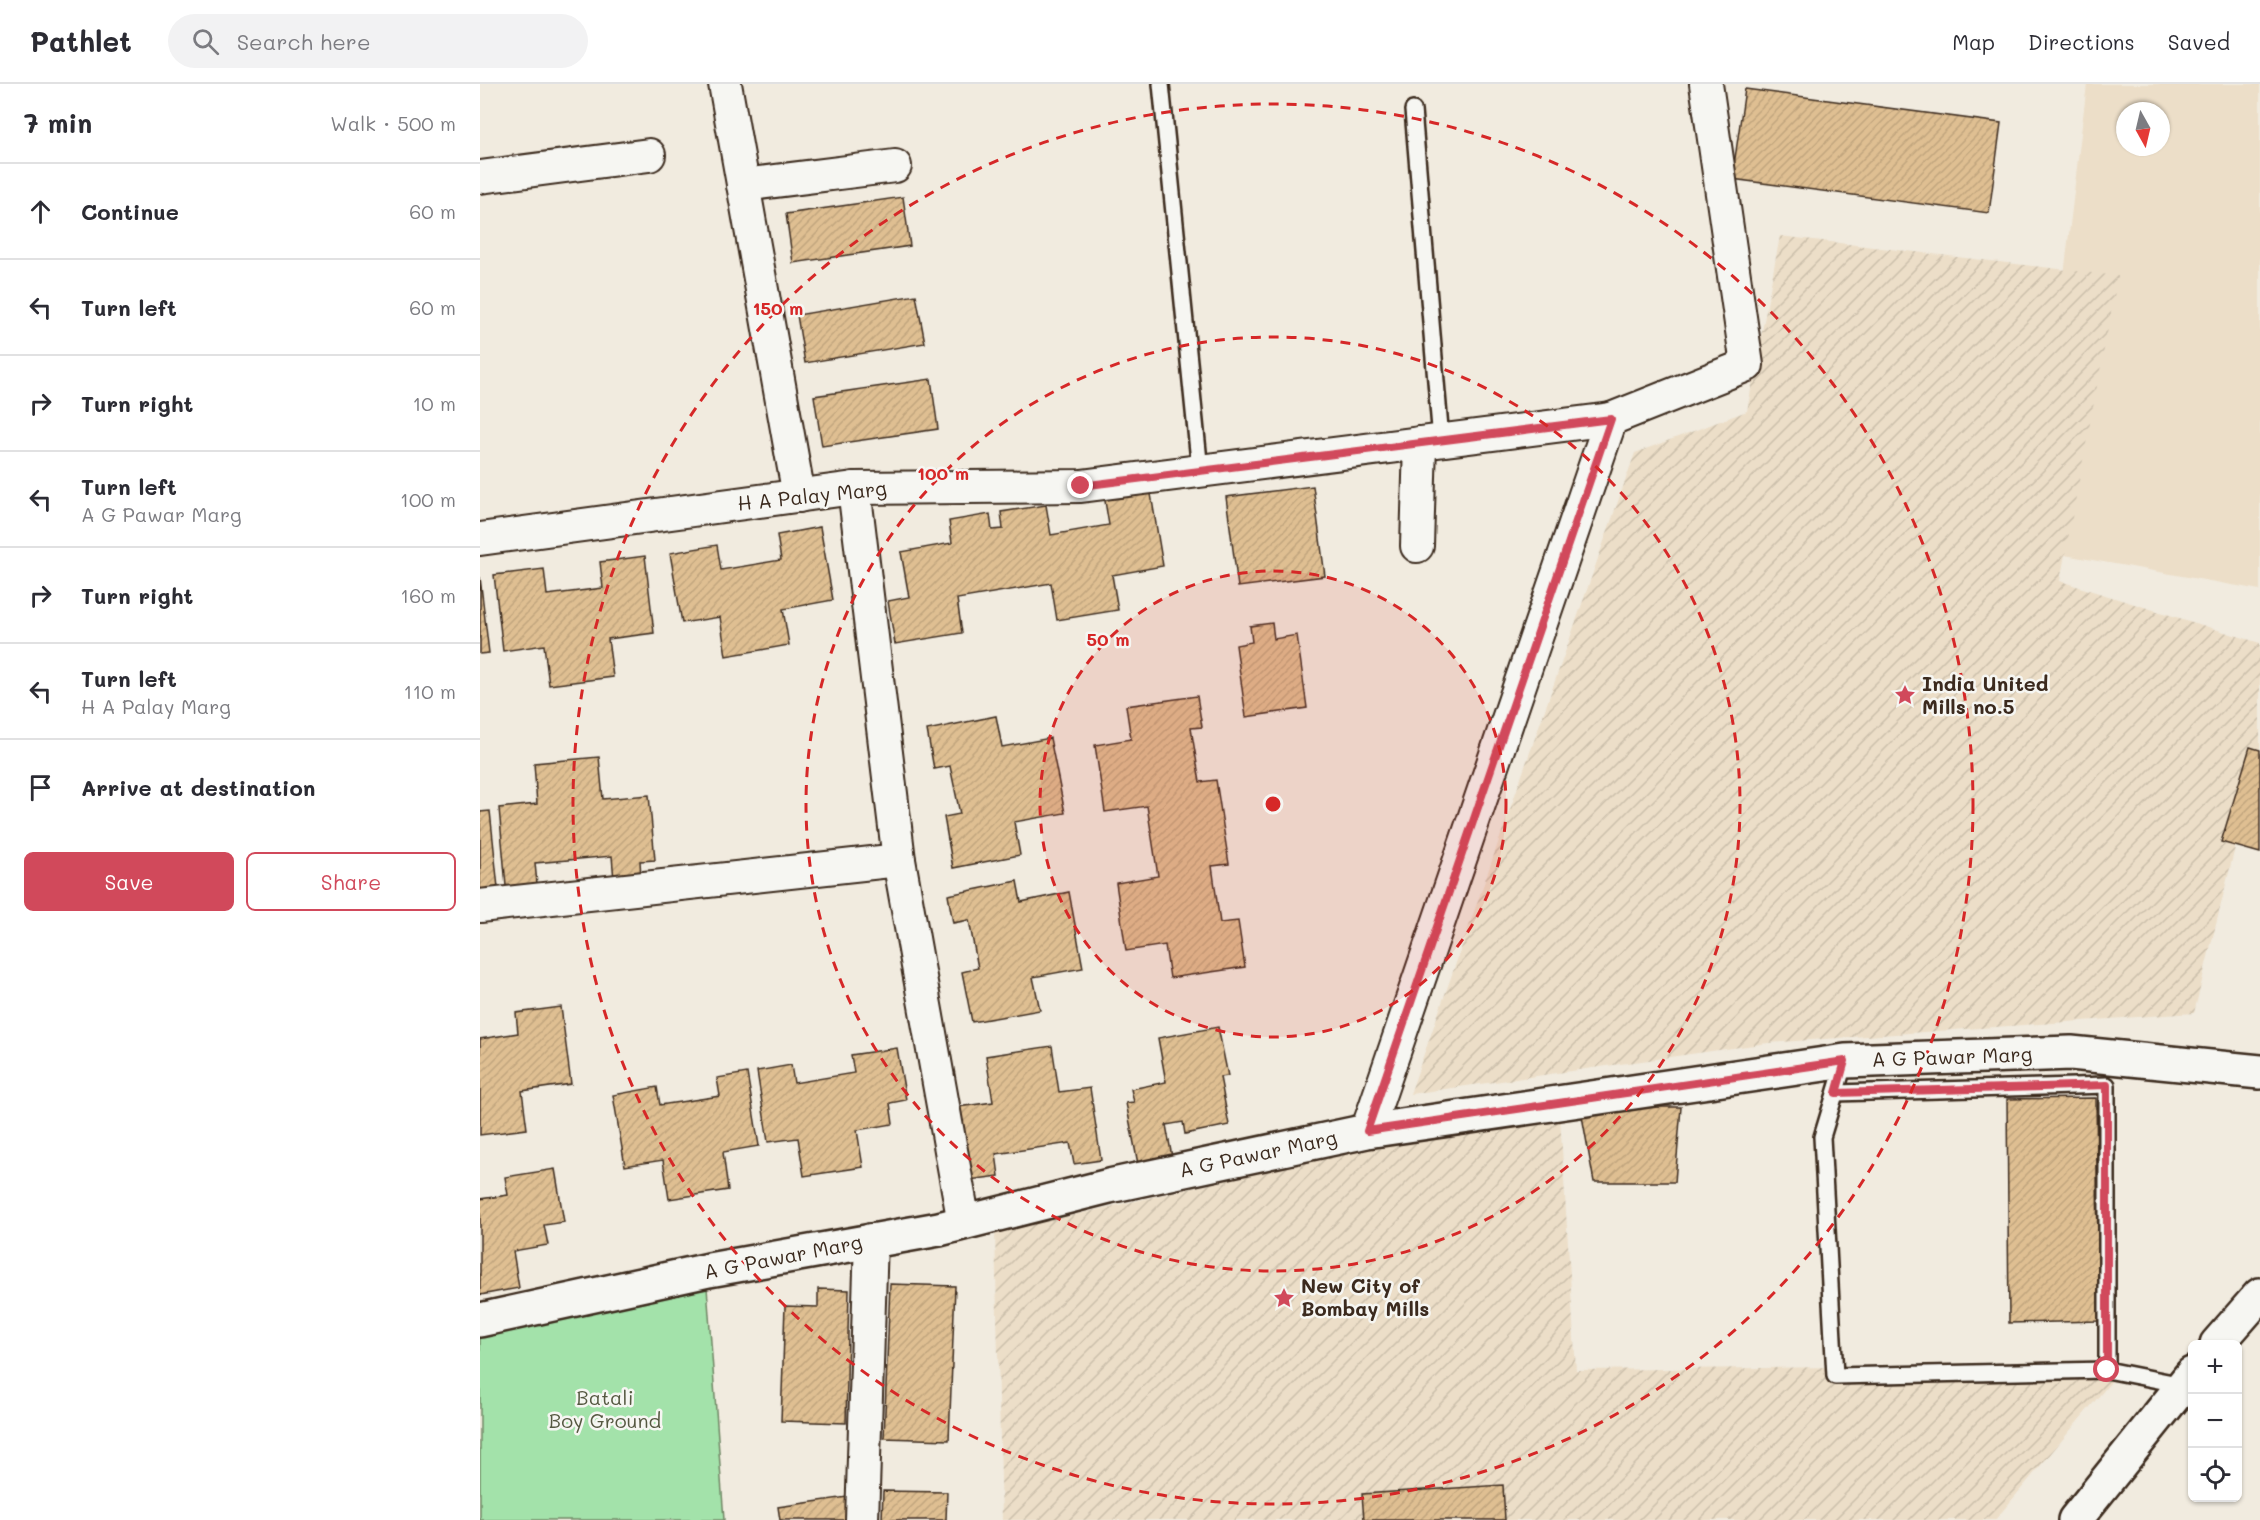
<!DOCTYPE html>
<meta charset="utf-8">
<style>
:root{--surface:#fff;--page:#f2f2f3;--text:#2b2b33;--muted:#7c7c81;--line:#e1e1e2;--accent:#d1495b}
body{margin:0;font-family:Mali,sans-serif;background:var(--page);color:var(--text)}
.controls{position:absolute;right:18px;bottom:18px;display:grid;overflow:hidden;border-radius:9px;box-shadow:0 2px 4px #0004}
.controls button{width:54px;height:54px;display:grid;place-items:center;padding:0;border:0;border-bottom:2px solid var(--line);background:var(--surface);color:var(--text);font:30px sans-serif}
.compass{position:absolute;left:1636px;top:18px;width:54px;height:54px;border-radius:50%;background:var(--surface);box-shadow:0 2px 4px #0004;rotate:172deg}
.stop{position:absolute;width:18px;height:18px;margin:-14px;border:4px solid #d1495b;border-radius:50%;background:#fff}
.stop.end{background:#d1495b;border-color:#fff;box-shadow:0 2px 6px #0008}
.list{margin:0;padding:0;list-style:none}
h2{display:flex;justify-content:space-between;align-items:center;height:78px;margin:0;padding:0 24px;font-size:26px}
h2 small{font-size:20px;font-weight:400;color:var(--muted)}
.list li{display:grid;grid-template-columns:39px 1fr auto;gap:18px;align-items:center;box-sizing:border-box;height:96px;padding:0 24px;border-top:2px solid var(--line)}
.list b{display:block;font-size:22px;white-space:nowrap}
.list p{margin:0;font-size:20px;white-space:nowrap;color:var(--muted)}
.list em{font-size:20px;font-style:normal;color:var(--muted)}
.actions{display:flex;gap:12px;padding:18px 24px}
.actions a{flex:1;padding:14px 0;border:2px solid var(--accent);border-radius:9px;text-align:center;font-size:21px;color:var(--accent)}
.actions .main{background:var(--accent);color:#fff}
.icon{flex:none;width:33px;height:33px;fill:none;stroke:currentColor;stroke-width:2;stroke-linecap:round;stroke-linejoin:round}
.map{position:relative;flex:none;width:1780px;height:1436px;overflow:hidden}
header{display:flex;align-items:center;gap:36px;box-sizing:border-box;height:84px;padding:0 30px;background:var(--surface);border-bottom:2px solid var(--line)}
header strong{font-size:28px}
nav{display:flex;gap:33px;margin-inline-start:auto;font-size:21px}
.search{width:420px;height:54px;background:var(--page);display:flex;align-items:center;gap:15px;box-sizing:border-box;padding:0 21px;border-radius:33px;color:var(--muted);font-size:22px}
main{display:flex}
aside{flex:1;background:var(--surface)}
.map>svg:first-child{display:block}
.built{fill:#ecdec8;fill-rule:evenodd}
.industrial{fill:url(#industrial-furrows)}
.park{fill:#a3e2aa;stroke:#6f8664;stroke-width:1.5}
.building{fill:url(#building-hatch);stroke:#3b2a1e;stroke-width:1.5}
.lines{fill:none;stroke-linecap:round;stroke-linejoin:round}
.lane-casing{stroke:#3b2a1e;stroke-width:20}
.street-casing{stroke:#3b2a1e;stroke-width:36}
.secondary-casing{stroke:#3b2a1e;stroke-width:38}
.lane{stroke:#f6f6f2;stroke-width:15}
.street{stroke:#f6f6f2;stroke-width:32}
.secondary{stroke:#f6f6f2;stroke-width:33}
.route{stroke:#d1495b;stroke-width:8}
.ring{fill:none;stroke:#d62828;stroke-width:3;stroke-dasharray:10 8}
.labels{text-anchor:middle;stroke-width:5;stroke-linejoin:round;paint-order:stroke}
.street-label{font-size:20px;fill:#3b2a1e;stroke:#f6f6f2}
.poi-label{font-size:20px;font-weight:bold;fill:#3b2a1e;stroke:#f6f6f2;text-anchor:start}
.park-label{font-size:20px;fill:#555841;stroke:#f6f6f2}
.centre{fill:#d62828;stroke:#f6f6f2;stroke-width:3}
.ring-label{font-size:18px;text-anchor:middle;font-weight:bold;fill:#d62828;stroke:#f6f6f2;stroke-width:5;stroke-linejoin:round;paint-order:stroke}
</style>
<header>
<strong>Pathlet</strong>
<div class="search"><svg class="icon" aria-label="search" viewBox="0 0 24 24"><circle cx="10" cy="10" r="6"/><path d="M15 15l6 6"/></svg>Search here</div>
<nav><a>Map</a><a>Directions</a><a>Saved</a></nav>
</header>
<main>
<aside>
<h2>7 min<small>Walk · 500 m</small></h2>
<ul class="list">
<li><svg class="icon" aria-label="ahead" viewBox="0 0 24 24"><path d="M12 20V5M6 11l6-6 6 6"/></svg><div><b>Continue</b></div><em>60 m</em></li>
<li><svg class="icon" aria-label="left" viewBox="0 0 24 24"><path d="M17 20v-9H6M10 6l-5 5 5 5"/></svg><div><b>Turn left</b></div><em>60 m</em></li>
<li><svg class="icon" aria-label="right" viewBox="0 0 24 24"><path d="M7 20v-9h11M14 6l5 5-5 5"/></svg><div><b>Turn right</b></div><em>10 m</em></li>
<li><svg class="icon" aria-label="left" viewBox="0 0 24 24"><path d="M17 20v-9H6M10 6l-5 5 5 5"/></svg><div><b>Turn left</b><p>A G Pawar Marg</p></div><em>100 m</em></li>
<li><svg class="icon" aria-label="right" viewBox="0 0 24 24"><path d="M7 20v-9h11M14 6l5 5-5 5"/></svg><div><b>Turn right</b></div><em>160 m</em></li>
<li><svg class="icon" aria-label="left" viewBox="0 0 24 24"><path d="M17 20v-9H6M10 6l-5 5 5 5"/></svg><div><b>Turn left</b><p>H A Palay Marg</p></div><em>110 m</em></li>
<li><svg class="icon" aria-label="arrive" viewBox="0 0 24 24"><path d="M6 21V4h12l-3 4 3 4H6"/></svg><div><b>Arrive at destination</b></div></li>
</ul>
<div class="actions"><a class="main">Save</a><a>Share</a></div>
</aside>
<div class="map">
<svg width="1780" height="1436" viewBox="0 0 1780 1436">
<defs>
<pattern id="industrial-furrows" width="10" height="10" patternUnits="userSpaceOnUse" patternTransform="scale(1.5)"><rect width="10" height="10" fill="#ecdec8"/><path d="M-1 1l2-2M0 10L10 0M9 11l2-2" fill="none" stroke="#cbbfab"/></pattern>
<pattern id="building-hatch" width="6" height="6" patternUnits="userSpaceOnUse" patternTransform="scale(1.5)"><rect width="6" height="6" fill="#dfbf92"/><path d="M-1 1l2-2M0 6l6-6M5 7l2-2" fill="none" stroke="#c0a47d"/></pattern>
</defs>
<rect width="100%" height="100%" fill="#f1ebdf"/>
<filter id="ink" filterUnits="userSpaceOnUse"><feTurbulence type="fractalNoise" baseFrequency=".0167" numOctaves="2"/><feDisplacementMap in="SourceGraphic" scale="12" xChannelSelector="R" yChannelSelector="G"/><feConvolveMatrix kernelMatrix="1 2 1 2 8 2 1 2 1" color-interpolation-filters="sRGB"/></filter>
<g filter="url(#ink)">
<path class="built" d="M1607,0H1780V506L1551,465ZM1645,27H1681V63H1645Z"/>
<g class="industrial">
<path d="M1300,152L1638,192L1580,497L1780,559V663L1714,929L1288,959L930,1010L1155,369L1267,327Z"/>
<path d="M1080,1033L1096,1286L1646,1280L1515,1436H522L515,1149L896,1062Z"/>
</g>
<path class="park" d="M226,1190L244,1436H0V1241Z"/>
<g class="building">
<path d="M1265,5L1521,39L1509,129L1252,95Z"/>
<path d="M423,113L430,162L313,179L306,130Z"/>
<path d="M436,211L445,259L325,279L317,231Z"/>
<path d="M451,295L458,345L342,362L334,312Z"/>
<path d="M833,402L845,492L758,503L746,413Z"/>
<path d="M670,404L683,482L632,491L638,526L577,536L571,499L477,515L482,549L415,560L408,517L429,513L421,468L472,459L469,437L510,430L512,446L523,445L521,428L566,421L571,451L629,441L624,411Z"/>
<path d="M340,443L353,516L303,525L309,561L246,572L240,533L202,539L190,469L237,461L241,486L301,476L297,451Z"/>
<path d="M165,472L174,549L128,555L133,593L69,601L64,561L23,567L14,491L64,485L67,511L123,504L120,478Z"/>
<path d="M0,493L9,569L0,570Z"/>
<path d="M792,539L794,555L817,551L827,624L766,633L756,561L772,558L770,542Z"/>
<path d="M717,612L722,643L711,644L720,698L736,696L749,780L732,782L740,839L758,837L765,883L690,894L685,861L646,867L636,799L678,792L667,722L625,728L615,661L651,655L646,622Z"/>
<path d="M516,632L522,663L570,654L585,729L534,738L540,771L473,784L464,733L480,730L470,682L454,685L447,646Z"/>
<path d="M1770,663L1780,666V769L1741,758Z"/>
<path d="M119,673L123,715L169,711L175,776L160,777L161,793L134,796L132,772L55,779L57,800L26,802L19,724L57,720L54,679Z"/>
<path d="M10,727L18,804L0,805V728Z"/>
<path d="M537,797L541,818L589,808L603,884L553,893L560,926L492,938L482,888L498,884L489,836L473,839L468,811Z"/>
<path d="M81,923L91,1000L42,1007L47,1045L0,1051V955L38,949L36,929Z"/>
<path d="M738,943L748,992L740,993L749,1041L705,1050L703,1038L686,1041L692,1073L658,1080L646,1019L654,1018L651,1005L686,998L678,954Z"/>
<path d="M572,962L579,1008L610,1004L621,1076L594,1080L590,1059L516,1070L519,1092L489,1096L478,1023L513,1018L506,972Z"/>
<path d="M417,964L426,1016L410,1019L413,1040L377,1046L383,1083L324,1092L318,1054L288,1058L277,987L311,981L314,999L374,989L371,971Z"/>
<path d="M267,989L279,1062L243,1068L248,1106L189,1115L183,1076L145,1082L133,1011L177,1003L180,1021L240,1012L237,994Z"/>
<path d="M1616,1014L1619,1237L1529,1239L1527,1015Z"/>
<path d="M1146,1023H1201L1195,1098H1114L1102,1032Z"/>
<path d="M75,1085L84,1138L64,1141L68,1161L33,1167L39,1204L0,1211V1115L28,1111L25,1093Z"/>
<path d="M410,1200L475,1202L469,1356L404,1354Z"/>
<path d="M338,1205L369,1206L366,1339L301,1337L305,1222L338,1223Z"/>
<path d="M1023,1401L1025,1436H884L882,1410Z"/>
<path d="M403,1407L467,1408L466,1436H402Z"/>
<path d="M367,1413L369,1436H300L298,1423Z"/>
</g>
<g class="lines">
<defs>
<g id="lane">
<path d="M681,0L720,387"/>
<path d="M933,26L961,356"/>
<path d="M1365,977L1342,1053L1355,1292L1627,1286L1703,1301"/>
<path d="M1356,1009L1627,1001V1286"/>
</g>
<g id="street">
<path d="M245,0L319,412"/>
<path d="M0,93L169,71"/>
<path d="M263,101L415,82"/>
<path d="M374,404L419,776L484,1139"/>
<path d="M0,455L374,404L601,402L1131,335"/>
<path d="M937,462L940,359"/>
<path d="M0,822L419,776"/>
<path d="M887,1047L1131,335L1267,281L1226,0"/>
<path d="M382,1436L391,1156"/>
</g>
<g id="secondary">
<path d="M0,1236L229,1186L459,1145L629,1102L887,1047L1365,977L1591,969L1780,988"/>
<path d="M1737,1260L1780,1211"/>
<path d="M1595,1436L1712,1290"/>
</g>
</defs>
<use href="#lane" class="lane-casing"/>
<use href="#street" class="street-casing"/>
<use href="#secondary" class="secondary-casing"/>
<use href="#lane" class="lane"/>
<use href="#street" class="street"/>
<use href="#secondary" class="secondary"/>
</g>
</g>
<g class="lines" filter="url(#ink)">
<path class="route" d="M601,402L1131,335L887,1047L1365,977L1356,1009L1627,1001V1286"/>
</g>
<circle cx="793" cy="720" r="233" fill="#d62828" fill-opacity=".12"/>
<g class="ring">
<circle cx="793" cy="720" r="233"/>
<circle cx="793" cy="720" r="467"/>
<circle cx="793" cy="720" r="700"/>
</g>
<defs>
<symbol id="sight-bare" viewBox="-9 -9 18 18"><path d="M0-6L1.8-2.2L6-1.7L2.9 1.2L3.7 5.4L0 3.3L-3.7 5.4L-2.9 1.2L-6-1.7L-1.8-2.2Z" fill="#d1495b" stroke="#f6f6f2" stroke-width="2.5" paint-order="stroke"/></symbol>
</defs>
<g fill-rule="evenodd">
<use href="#sight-bare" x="1410" y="596" width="30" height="30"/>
<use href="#sight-bare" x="789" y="1199" width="30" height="30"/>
</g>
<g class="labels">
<g class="street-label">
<text transform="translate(332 412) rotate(-6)" y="7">H A Palay Marg</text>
<text transform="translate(1472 973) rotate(-2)" y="7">A G Pawar Marg</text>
<text transform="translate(778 1070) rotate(-12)" y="7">A G Pawar Marg</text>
<text transform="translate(303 1173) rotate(-11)" y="7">A G Pawar Marg</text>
</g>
<g class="poi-label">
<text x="1442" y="607">India United<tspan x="1442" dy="23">Mills no.5</tspan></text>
<text x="821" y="1209">New City of<tspan x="821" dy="23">Bombay Mills</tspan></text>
</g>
<g class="park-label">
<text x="125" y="1321">Batali<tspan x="125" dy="23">Boy Ground</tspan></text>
</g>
</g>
<circle cx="793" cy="720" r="9" class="centre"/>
<g class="ring-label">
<text x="298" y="231">150 m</text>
<text x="463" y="396">100 m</text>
<text x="628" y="562">50 m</text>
</g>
</svg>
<div class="controls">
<button>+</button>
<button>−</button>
<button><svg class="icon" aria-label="locate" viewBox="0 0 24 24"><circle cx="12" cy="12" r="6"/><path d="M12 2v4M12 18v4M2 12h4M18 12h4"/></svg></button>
</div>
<svg class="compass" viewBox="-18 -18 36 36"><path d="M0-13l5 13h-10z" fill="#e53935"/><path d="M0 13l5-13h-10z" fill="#7c7c81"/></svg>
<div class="stop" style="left:1627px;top:1286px"></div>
<div class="stop end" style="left:601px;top:402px"></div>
</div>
</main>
